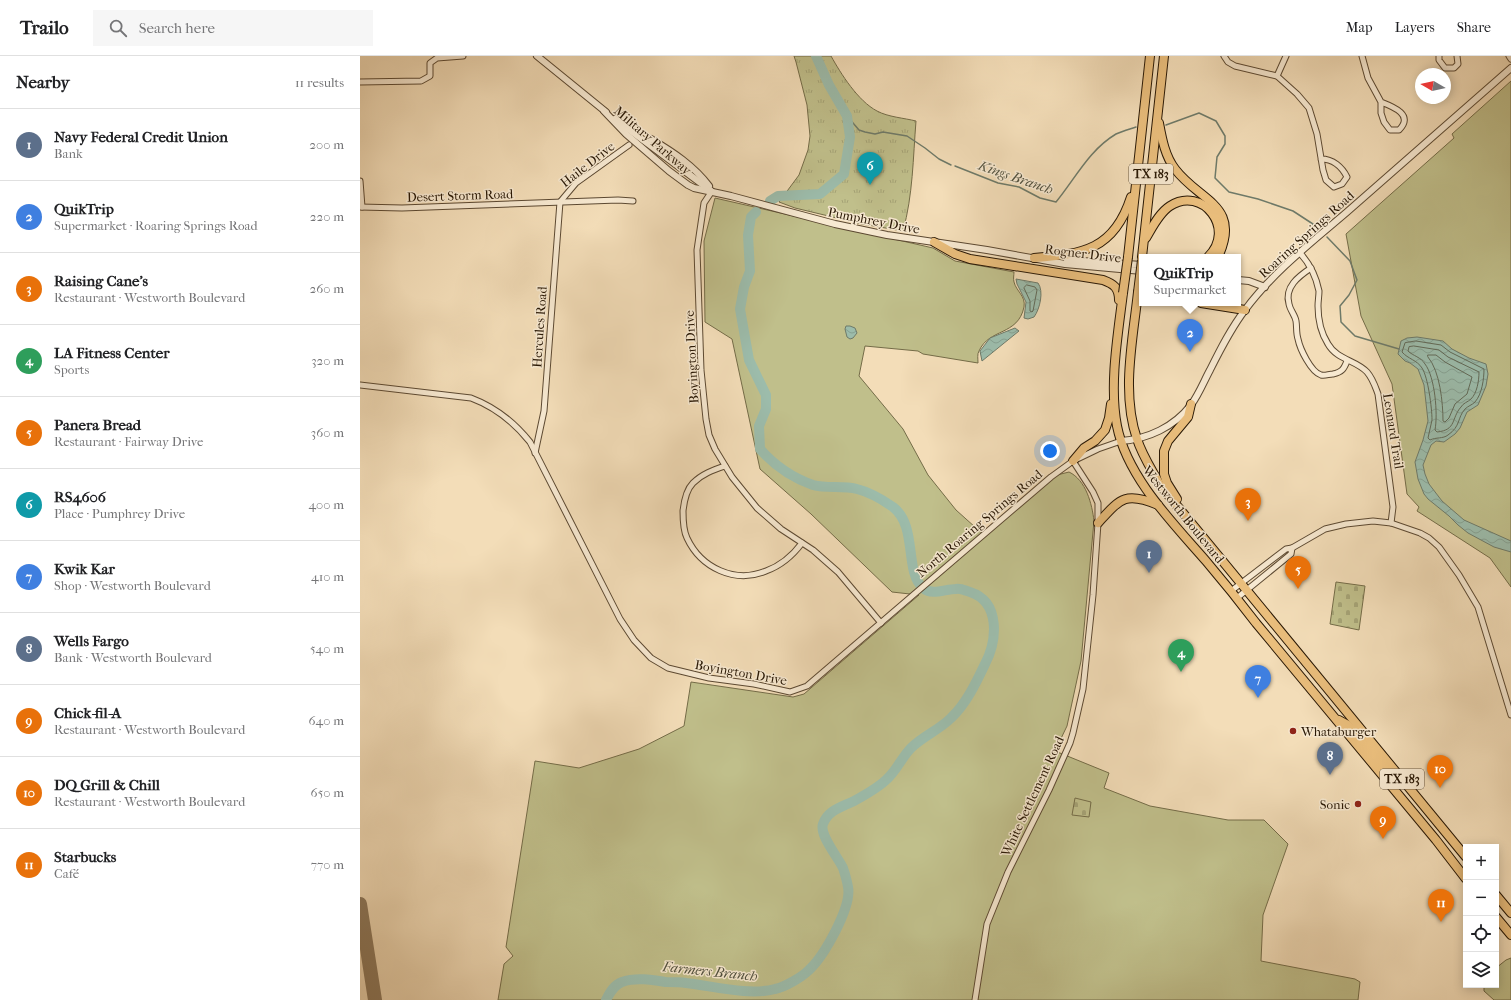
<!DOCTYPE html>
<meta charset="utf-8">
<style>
:root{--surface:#fff;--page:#f6f6f6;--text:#202124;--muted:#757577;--line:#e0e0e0;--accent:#8f2418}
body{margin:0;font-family:"IM FELL French Canon",serif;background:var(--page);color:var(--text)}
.controls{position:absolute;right:12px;bottom:12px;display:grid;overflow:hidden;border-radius:0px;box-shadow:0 2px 10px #0003}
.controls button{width:36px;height:36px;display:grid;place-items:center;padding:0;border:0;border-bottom:1px solid var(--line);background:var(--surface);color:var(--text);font:20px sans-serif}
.compass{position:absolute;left:1055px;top:12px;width:36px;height:36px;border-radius:50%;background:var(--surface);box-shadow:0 2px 10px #0003;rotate:279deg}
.you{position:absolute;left:690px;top:395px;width:14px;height:14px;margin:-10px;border:3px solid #fff;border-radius:50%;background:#1a73e8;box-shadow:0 0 0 6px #1a73e833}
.badge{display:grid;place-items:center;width:26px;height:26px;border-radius:50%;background:var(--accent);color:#fff;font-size:13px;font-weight:700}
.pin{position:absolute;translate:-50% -33px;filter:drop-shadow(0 1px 2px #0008)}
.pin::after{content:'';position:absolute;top:21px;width:14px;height:12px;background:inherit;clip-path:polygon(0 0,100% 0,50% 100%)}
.popup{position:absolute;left:779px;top:198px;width:102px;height:52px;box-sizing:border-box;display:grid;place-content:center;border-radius:0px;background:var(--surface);filter:drop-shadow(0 1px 3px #0005);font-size:13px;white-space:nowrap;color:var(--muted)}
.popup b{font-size:15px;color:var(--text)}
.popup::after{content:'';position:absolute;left:50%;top:100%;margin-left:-8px;border:8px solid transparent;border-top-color:var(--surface)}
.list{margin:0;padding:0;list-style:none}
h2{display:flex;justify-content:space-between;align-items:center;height:52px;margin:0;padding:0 16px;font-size:17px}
h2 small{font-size:13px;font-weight:400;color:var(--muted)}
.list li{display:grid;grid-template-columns:26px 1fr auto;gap:12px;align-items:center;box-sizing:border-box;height:72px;padding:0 16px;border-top:1px solid var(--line)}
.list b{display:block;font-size:15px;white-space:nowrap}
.list p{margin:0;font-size:13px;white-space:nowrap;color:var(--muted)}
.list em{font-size:13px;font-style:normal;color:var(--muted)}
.icon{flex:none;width:22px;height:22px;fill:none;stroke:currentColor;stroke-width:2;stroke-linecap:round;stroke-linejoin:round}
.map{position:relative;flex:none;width:1151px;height:944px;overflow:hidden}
header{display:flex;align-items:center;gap:24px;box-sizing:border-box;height:56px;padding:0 20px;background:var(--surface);border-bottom:1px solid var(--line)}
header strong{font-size:19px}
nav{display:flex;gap:22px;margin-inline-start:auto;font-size:14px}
.search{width:280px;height:36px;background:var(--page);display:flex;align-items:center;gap:10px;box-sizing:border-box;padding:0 14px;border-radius:0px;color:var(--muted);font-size:15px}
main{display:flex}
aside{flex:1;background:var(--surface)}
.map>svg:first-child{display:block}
.grass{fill:#c0bf8b;stroke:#746c48}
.cemetery{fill:url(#cemetery-stones);stroke:#746c48}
.park{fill:url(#park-tufts);stroke:#746c48}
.water{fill:url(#water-waves);stroke:#6e7a69}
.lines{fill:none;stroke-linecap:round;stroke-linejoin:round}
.shore{stroke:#626a58;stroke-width:1}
.stream{stroke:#6e7a69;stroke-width:1.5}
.river{stroke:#9cbcab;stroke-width:10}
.taxiway{stroke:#8e7a5e;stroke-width:14}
.minor-casing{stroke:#5c4932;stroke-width:7}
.tertiary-casing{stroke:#5c4932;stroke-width:8}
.primary-casing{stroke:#291805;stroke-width:10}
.minor{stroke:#f7e9d1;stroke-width:5}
.tertiary{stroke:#f7e9d1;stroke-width:6}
.primary{stroke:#eabe7c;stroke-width:8}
.primary-bridge-casing{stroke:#291805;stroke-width:10;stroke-linecap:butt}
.primary-bridge{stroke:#eabe7c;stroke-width:8}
.poi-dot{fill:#8f2418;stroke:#f7e9d1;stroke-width:1.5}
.labels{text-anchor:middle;stroke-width:3;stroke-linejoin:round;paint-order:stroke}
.shield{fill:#f7e9d1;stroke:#675742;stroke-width:1}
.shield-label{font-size:12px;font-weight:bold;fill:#291805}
.street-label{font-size:13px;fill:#291805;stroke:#f7e9d1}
.poi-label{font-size:13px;fill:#291805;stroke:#f7e9d1;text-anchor:start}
.water-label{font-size:14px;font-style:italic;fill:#51513f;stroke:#f7e9d1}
</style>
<header>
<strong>Trailo</strong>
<div class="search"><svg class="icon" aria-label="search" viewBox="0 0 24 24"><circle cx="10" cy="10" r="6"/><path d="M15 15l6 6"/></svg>Search here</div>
<nav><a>Map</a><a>Layers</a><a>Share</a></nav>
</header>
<main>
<aside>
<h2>Nearby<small>11 results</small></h2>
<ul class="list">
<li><span class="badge" style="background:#5c6f8a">1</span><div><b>Navy Federal Credit Union</b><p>Bank</p></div><em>200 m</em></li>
<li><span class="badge" style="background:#3f7fe0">2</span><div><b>QuikTrip</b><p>Supermarket · Roaring Springs Road</p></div><em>220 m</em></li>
<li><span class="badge" style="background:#e8710a">3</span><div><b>Raising Cane's</b><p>Restaurant · Westworth Boulevard</p></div><em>260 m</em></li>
<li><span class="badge" style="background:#2e9e5b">4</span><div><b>LA Fitness Center</b><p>Sports</p></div><em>320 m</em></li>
<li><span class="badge" style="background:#e8710a">5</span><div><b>Panera Bread</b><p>Restaurant · Fairway Drive</p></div><em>360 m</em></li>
<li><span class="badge" style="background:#0f9aa8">6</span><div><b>RS4606</b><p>Place · Pumphrey Drive</p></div><em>400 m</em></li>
<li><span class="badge" style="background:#3f7fe0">7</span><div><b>Kwik Kar</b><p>Shop · Westworth Boulevard</p></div><em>410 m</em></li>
<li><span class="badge" style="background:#5c6f8a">8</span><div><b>Wells Fargo</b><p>Bank · Westworth Boulevard</p></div><em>540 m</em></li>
<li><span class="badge" style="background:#e8710a">9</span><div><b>Chick-fil-A</b><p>Restaurant · Westworth Boulevard</p></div><em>640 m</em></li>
<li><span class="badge" style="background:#e8710a">10</span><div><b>DQ Grill &amp; Chill</b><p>Restaurant · Westworth Boulevard</p></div><em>650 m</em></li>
<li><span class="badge" style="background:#e8710a">11</span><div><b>Starbucks</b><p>Café</p></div><em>770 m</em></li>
</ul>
</aside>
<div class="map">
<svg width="1151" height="944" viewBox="0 0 1151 944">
<defs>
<pattern id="cemetery-stones" width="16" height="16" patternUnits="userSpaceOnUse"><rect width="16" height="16" fill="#c0bf8b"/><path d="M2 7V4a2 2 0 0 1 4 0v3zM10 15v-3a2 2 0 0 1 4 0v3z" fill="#a5a376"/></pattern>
<pattern id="park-tufts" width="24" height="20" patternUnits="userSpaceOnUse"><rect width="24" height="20" fill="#c0bf8b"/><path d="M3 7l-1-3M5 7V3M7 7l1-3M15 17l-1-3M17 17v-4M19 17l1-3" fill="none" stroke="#a5a376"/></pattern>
<pattern id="water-waves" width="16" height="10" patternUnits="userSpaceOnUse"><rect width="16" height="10" fill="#9cbcab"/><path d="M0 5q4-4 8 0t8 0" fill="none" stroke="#86a192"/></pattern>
</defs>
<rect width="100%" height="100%" fill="#f3ddb8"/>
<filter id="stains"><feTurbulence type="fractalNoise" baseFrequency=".005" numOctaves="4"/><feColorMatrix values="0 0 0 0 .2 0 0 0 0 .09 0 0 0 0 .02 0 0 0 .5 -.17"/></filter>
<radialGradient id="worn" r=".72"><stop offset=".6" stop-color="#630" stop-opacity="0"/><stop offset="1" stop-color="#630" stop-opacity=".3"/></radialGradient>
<g class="grass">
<path d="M1151,25V531L1130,502L1057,455L1059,451L1047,438L1032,328L1001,260L986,178L1094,82L1092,78Z"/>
<path d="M355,142L573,192L595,205L654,216C654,219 653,223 654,226C656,235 666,240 664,251C658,280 629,272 619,295C617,298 618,303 618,307L563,298L558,295L505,290L499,320L543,373L568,419L596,454L625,480L697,419L709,416C726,424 732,448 734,465L721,605L707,670L695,695L749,717L744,732L790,750L868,764H904L928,788L903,859L901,905L995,923L1000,926L998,944H138L144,908L153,900L146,891L175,705L219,712L279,693L324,670L331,626L433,641L444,638L559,539L532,536L451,458L400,413L372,283L345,266L344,185Z"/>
<path d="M1151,902V944H1134L1124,935V929H1136V912L1146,904Z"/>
</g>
<g class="cemetery">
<path d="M976,526L1005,530L999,574L970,568Z"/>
<path d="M715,742L731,746L729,761L712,759Z"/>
</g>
<path class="park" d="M434,0H471C481,18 498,45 517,55C528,61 544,62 556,65C553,102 553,139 543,175L502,168L435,152L419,146L439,119L448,94L450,80L447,49L436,6Z"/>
<g class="water">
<path d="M656,223L678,227C684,235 680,253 674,261L668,263L664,262L666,246L657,228Z"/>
<path d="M486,270H490L495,272L497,277L493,282L490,283L487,281L485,273Z"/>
<path d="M655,272L659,275L622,305L620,295L630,282Z"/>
<path d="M1057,281L1083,285L1092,293L1109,302L1126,308L1128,318L1126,330L1118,349L1107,356L1100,372L1095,378L1084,386L1076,385L1071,389L1063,409L1065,418L1069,428L1082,445L1104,464L1151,485V496L1134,491L1108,477L1098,469L1089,460L1068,443L1064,438L1058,423L1055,406L1063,384L1068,365L1064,329L1058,313L1050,307L1045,305L1038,298L1041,285L1047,282Z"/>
</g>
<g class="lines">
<g class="shore">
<path d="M667,229L675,231L677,234L673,255L672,256L670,255V245L664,232Z"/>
<path d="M1056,285L1081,289L1090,296L1124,313C1124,323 1122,338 1115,346C1112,349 1108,350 1105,353C1097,362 1101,370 1088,379C1083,383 1076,381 1070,384L1068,382C1069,376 1071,370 1072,364C1072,352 1068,321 1062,312C1057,304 1048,303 1042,296L1045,287Z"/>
<path d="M1054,290L1079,294L1088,301L1119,316C1119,325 1117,337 1111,343C1108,346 1103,347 1101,351C1091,362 1097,374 1077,376L1075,374C1078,358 1075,321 1065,308C1061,301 1053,300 1048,295L1049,291Z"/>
<path d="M1068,299H1076L1085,306L1112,321L1107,338L1095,348L1089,362L1085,366L1083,365C1083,347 1080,315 1068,301Z"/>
</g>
<g class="stream">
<path d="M487,60L499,74L505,76L515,78L523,76L547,80L565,92L579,103L591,109"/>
<path d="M806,69L839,57L856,65L865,80V88L857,101L855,122L869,136L898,143L933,155L956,170"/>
<path d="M595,110L638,127L659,131L680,142L696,146C715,123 729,94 756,78C762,75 770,73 776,71"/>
<path d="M967,181L990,205L997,224L989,239L980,250L981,266L995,280L1039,293"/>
</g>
<g class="river">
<path d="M410,145L418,140L460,138L484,118L490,81L487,60L469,29L456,0"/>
<path d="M246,944C250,936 254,929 262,926C276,921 293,924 306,926C313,926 320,926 326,927C353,930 389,940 415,933C425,931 442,921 449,914C464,900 492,851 488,831C487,825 485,818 483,812C478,801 459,779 463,768C468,754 482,751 494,745C505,739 518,732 527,723C537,714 542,701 551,692C563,680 579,674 591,662C606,648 616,627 625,608C637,585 641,546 610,536C606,535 601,532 596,533C585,533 572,540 563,532C544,516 558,470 533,451C523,444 509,436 497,433C483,429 467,433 453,429C433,422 414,409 400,393L399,370L406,353V339L389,304L380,253L384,231L390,215L388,179L391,161L396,156"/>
</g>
<path class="taxiway" d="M0,848L15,944"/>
<defs>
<g id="minor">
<path d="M864,0L868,6L875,10L917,20L937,38L949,52L957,78L963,114L966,124L974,131L982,128L987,121C982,111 973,103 961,103"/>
<path d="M1002,0L1008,22L1021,46V57L1024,66L1030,74H1039C1054,59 1034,51 1021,46"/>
<path d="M1079,0V4L1085,12H1094L1098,8L1097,0"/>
<path d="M1149,0L1151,3"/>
<path d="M917,20L926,0"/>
<path d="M0,26L61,25L70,20V7L77,2L103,0"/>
<path d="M0,125L2,151"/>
<path d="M352,135L344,147L337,194L341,314L346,363L349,379L355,393L372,421L397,452L421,473L453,494L478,516L521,567"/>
<path d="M0,151L42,152L258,144L273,145"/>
<path d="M940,197C950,208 956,220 959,235C959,240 958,245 958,250C958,263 961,277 968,288C977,304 996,304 1007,316C1013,323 1015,330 1018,338L1033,451L1031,467"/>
<path d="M951,212C939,220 924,231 929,248C930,254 935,259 936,265C937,271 936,277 938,283C940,293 951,316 961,319C965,320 969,318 973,318C982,316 984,313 987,305"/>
<path d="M0,329L111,342C135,351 154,366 170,386L260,563L274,584L291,602L308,612L349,622L394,628L430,636L447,630L691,421L713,405L738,393L761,385"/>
<path d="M175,397L184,355L200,146L216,127L269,89"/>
<path d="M365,410C353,414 342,418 333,427C326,434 324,446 323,455C323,464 323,474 327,482C341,512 375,528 406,515C420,510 433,499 442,487"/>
<path d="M932,492L965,473L986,468L1013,465L1031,467L1060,477L1069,482L1079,491L1099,519L1118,551L1151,659"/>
<path d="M871,535L926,493L932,492L931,498L877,542"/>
<path d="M615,944L627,868L648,816L689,734L710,687L713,677L723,633L733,539L738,467V447L733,436L713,405"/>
</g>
<g id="tertiary">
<path d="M177,0L246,56"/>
<path d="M244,55L266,78L309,115L328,129L334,132L371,140L475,168L527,179L627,194L705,208L782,215"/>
<path d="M255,63L350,134"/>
<path d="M291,83C313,96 334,110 349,130"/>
<path d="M707,204L782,209"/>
<path d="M878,224L889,225L905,231"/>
<path d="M761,385C788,383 814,371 831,349C839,338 844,325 850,314C860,294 871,272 885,254C913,216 952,186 987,156C1042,108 1096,60 1151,12"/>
</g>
<g id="primary">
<path d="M799,67C802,83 805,100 815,113C840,146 882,149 858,201"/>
<path d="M786,182C792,172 799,157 810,150C842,129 877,173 848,201"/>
<path d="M574,186L595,198L610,203L743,224C754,228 759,232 759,244"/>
<path d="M768,201L790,0"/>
<path d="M782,201L804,0"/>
<path d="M674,202C723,198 754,194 771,141"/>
<path d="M778,236C773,283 761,337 777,383C782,399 792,414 800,429L1106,801"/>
<path d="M763,237C758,278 749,329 757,370C767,421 813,467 846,505C863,525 880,546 896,567L1076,784L1106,823"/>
<path d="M841,247L885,254"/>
<path d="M713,405L724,392L735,385L745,374L749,362L751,348"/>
<path d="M817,443L807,427L804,418V395L808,385L828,361L831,348"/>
<path d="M738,467C760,443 765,435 798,449"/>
<path d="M979,664L988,669L1034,724L1037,725L1041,723"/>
<path d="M1136,839L1151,857"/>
<path d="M1136,861L1151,879"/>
</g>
</defs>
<use href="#minor" class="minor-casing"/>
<use href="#tertiary" class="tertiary-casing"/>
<use href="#primary" class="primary-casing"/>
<use href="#minor" class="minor"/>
<use href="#tertiary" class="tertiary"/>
<use href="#primary" class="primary"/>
<defs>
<g id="primary-bridge">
<path d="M778,236L782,204"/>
<path d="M763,237L768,201"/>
</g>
</defs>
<use href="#primary-bridge" class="primary-bridge-casing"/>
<use href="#primary-bridge" class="primary-bridge"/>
</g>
<g class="poi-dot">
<circle cx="933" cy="675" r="4"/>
<circle cx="998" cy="748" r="4"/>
</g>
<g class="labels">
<g class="shield">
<rect x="769" y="108" width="44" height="20" rx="3"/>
<rect x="1020" y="713" width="44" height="20" rx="3"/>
</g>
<g class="shield-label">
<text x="791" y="122">TX 183</text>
<text x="1042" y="727">TX 183</text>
</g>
<g class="street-label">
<text transform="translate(293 84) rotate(41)" y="5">Military Parkway</text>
<text transform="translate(227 108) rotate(-38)" y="5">Haile Drive</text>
<text transform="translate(100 139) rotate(-2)" y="5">Desert Storm Road</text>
<text transform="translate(514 164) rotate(11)" y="5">Pumphrey Drive</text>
<text transform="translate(946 178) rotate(-42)" y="5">Roaring Springs Road</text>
<text transform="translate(723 197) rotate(7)" y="5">Rogner Drive</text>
<text transform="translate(179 271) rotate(-86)" y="5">Hercules Road</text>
<text transform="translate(331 301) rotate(-93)" y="5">Boyington Drive</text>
<text transform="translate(1034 375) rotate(81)" y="5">Leonard Trail</text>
<text transform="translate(824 458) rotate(51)" y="5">Westworth Boulevard</text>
<text transform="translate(619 467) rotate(-40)" y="5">North Roaring Springs Road</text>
<text transform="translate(381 616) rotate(10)" y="5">Boyington Drive</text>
<text transform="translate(672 740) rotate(-65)" y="5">White Settlement Road</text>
</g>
<g class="poi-label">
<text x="941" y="680">Whataburger</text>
<text x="990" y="753" text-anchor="end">Sonic</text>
</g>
<g class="water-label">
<text transform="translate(656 121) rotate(19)" y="5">Kings Branch</text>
<text transform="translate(350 915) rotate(6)" y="5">Farmers Branch</text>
</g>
</g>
<rect width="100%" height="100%" filter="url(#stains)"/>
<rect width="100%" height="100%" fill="url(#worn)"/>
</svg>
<div class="controls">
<button>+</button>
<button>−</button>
<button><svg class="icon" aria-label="locate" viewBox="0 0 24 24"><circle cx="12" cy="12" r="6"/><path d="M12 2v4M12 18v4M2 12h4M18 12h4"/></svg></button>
<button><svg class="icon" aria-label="layers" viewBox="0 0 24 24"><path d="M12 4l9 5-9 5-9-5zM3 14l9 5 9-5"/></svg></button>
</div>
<svg class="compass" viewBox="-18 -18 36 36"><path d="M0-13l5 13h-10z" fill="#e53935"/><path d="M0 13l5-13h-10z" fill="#757577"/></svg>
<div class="you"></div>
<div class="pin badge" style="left:789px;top:517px;background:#5c6f8a">1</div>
<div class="pin badge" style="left:830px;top:296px;background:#3f7fe0">2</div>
<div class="popup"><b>QuikTrip</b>Supermarket</div>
<div class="pin badge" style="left:888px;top:465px;background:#e8710a">3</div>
<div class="pin badge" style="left:821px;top:616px;background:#2e9e5b">4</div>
<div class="pin badge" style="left:938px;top:533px;background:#e8710a">5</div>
<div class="pin badge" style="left:510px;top:129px;background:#0f9aa8">6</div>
<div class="pin badge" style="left:898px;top:642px;background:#3f7fe0">7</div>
<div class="pin badge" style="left:970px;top:719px;background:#5c6f8a">8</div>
<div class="pin badge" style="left:1023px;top:783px;background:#e8710a">9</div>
<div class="pin badge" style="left:1080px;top:732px;background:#e8710a">10</div>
<div class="pin badge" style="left:1081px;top:866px;background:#e8710a">11</div>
</div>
</main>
